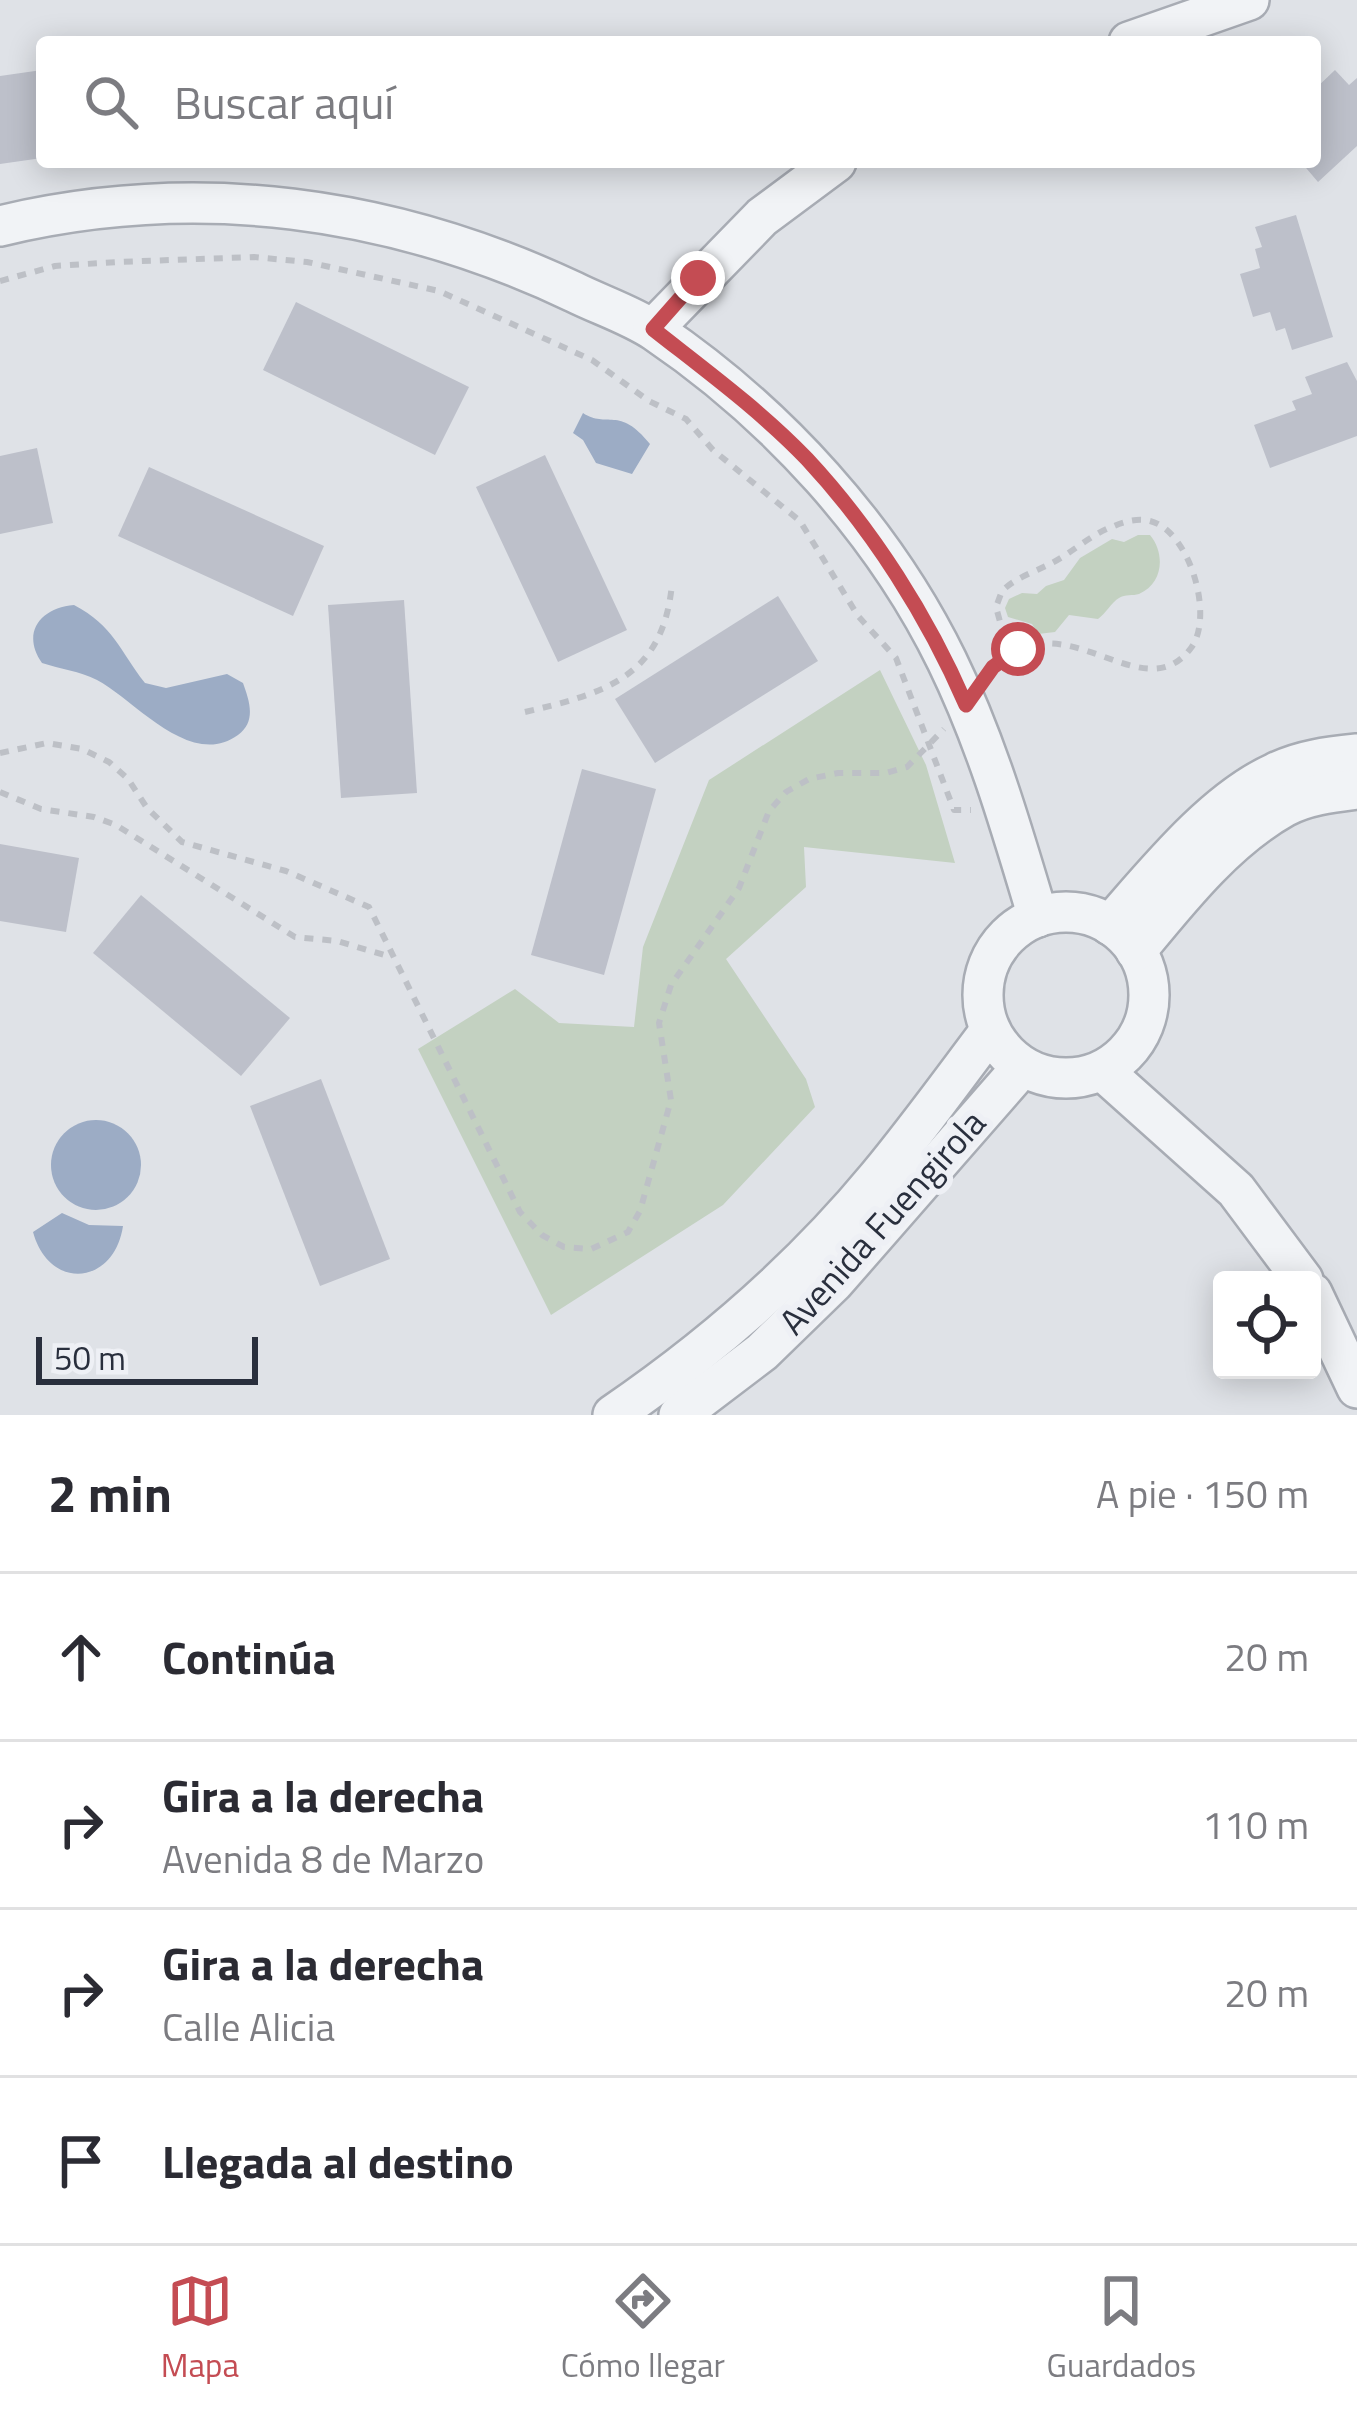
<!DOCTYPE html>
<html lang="es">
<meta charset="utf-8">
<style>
:root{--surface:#fff;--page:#f7f7f7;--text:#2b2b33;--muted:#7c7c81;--line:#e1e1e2;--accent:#c44c53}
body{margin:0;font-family:"Titillium Web",sans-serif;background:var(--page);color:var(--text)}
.controls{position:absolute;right:36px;bottom:36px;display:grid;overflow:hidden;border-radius:12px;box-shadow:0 6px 30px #0003}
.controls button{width:108px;height:108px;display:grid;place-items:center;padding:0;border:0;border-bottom:3px solid var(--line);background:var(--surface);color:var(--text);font:60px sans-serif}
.scale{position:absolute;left:36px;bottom:30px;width:222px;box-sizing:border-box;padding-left:12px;border:6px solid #292f3d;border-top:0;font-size:33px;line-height:42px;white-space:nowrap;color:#292f3d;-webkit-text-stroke:9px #eef0f5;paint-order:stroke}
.stop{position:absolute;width:36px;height:36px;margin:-27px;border:9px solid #c44c53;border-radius:50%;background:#fff}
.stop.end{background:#c44c53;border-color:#fff;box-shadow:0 3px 12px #0008}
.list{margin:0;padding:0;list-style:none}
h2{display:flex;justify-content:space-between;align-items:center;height:156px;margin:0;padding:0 48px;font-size:51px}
h2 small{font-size:39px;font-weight:400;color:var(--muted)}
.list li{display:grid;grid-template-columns:78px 1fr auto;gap:36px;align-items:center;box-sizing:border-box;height:168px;padding:0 48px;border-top:3px solid var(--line)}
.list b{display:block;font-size:45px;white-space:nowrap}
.list p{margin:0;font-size:39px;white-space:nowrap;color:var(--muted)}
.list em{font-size:39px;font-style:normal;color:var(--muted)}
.icon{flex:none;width:66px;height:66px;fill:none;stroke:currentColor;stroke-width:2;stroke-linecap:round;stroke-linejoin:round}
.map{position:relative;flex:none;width:1357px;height:1415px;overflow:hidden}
.search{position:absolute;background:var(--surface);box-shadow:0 6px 30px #0003;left:36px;right:36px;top:36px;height:132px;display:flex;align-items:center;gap:30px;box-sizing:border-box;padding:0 42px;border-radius:12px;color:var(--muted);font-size:45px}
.sheet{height:828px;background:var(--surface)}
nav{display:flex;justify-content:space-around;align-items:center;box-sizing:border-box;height:168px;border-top:3px solid var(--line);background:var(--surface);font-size:33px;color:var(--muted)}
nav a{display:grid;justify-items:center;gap:6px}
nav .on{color:var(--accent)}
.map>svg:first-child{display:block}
.green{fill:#c3d1c1}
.water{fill:#9cacc5}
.building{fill:#bdc0ca}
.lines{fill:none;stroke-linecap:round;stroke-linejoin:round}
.minor-casing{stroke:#a8acb4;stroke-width:44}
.path{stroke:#bdc0c6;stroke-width:6;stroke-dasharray:9 9;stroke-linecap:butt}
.minor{stroke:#f1f3f6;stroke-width:39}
.route{stroke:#c44c53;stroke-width:15}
.labels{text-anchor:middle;stroke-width:12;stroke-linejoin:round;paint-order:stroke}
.street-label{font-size:36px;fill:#292f3d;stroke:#eef0f5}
</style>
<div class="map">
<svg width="1357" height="1415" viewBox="0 0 1357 1415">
<rect width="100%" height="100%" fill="#dfe2e7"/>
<g class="green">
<path d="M1138,535H1150C1165,553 1164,583 1139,594C1133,596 1125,594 1119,598C1112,602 1105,614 1098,619L1069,615L1055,632L1038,634L1032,624L1008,617L1005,608L1009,599L1022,593L1037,594L1046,586L1064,580L1080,558L1112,539L1124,542Z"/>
<path d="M880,670L926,765L955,863L804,847L806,887L726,959L806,1079L815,1107L723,1205L551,1315L418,1049L515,989L559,1023L634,1027L643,947L709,780Z"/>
</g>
<g class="water">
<path d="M583,413C607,429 619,405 650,444L632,474L596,463L583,440L573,433Z"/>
<path d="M74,605C114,626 119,650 145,683L166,688L227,674L243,683C249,700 257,721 238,735C190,770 134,699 97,680C80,671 60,669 42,663C21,633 40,608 74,605Z"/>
<circle cx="96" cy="1165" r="45"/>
<path d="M62,1213L89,1225L123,1226C114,1286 49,1291 33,1232Z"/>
</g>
<g class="building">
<path d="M42,70V158L0,164V76Z"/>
<path d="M1335,70L1349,85L1357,78V146L1318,182L1301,162H1315V89Z"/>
<path d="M1296,215L1333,337L1292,350L1285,328L1276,331L1270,312L1253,317L1240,274L1260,268L1255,249L1262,247L1255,227Z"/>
<path d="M296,302L469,387L435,455L263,370Z"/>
<path d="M1347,362L1357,381V436L1270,468L1254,425L1296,410L1292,401L1312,394L1305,377Z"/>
<path d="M37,448L53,523L0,534V456Z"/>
<path d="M545,455L627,630L558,662L476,487Z"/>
<path d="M149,467L324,546L293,616L118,536Z"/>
<path d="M778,596L818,661L655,763L615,699Z"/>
<path d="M404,600L417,793L341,798L328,605Z"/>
<path d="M582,769L656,789L604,975L531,955Z"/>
<path d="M0,844L79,858L66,932L0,921Z"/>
<path d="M141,895L290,1018L241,1076L93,953Z"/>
<path d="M321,1079L390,1259L320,1286L250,1106Z"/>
</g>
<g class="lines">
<defs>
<g id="minor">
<path d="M1129,42L1249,0"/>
<path d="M0,226C197,179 392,206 574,292C600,305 631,315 655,331C776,413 883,530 947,661C987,743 1012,830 1038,917"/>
<path d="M653,329L762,217L836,162"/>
<circle cx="1066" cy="995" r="83"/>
<path d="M1110,925C1155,874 1213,801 1275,773C1301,760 1328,757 1357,754"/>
<path d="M1136,951C1178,900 1225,840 1284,807C1306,795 1333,792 1357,789"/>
<path d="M1103,1071L1236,1190L1303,1280"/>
<path d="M1312,1293L1357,1388"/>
<path d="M613,1415C711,1348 802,1269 878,1177C917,1130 953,1080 990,1031"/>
<path d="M679,1415L762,1352L834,1282L1022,1067"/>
</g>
</defs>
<use href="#minor" class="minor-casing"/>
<g class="path">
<path d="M0,281L55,266L117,262L254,257L307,262L439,291L592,360L649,401L686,419L713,450L800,521L858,616L896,658L954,810H971"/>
<path d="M989,672C1061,591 1141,715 1191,648C1215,616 1189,530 1150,521C1139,518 1125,521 1114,526C1091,534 1072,553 1050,564C1034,572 1015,578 1002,591L996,607L1009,655"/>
<path d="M525,712C606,693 663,677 672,584"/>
<path d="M0,753L47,743L82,749L109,762L128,779L147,808L182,842L286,871L369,907L520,1212L542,1235L564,1247L591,1249L628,1232L640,1211L671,1100L659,1023L671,985L739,888L769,811L786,792L809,779L838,773H886L907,767L944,729"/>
<path d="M0,792L41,809L94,817L116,825L295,937L337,941L391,957"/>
</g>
<use href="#minor" class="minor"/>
</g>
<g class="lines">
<path class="route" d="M698,278L653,329C705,370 761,411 807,459C873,530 928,617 966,705L993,667L1018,649"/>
</g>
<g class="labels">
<g class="street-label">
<text transform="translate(882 1222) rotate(-48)" y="13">Avenida Fuengirola</text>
</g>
</g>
</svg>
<div class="controls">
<button><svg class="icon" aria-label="locate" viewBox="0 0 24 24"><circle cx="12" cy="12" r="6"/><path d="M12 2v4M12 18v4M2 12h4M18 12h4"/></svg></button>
</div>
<div class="scale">50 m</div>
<div class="stop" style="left:1018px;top:649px"></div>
<div class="stop end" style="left:698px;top:278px"></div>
<div class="search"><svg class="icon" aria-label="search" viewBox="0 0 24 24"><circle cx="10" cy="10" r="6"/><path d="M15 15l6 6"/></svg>Buscar aquí</div>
</div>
<section class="sheet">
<h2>2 min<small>A pie · 150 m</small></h2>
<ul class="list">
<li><svg class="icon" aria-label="ahead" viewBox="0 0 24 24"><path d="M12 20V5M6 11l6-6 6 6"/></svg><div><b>Continúa</b></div><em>20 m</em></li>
<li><svg class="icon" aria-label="right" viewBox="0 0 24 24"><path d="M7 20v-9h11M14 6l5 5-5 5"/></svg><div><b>Gira a la derecha</b><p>Avenida 8 de Marzo</p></div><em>110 m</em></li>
<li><svg class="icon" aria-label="right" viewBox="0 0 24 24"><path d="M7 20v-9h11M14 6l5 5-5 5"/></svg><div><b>Gira a la derecha</b><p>Calle Alicia</p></div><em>20 m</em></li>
<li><svg class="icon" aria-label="arrive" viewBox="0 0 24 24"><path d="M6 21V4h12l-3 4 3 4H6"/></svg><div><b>Llegada al destino</b></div></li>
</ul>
</section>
<nav>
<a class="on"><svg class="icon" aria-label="map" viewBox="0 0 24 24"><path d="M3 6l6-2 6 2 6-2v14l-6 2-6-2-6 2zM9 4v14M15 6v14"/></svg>Mapa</a>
<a><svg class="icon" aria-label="directions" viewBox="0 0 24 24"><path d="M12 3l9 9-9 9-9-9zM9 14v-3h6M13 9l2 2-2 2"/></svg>Cómo llegar</a>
<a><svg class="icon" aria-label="saved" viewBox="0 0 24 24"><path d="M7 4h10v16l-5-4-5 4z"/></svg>Guardados</a>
</nav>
